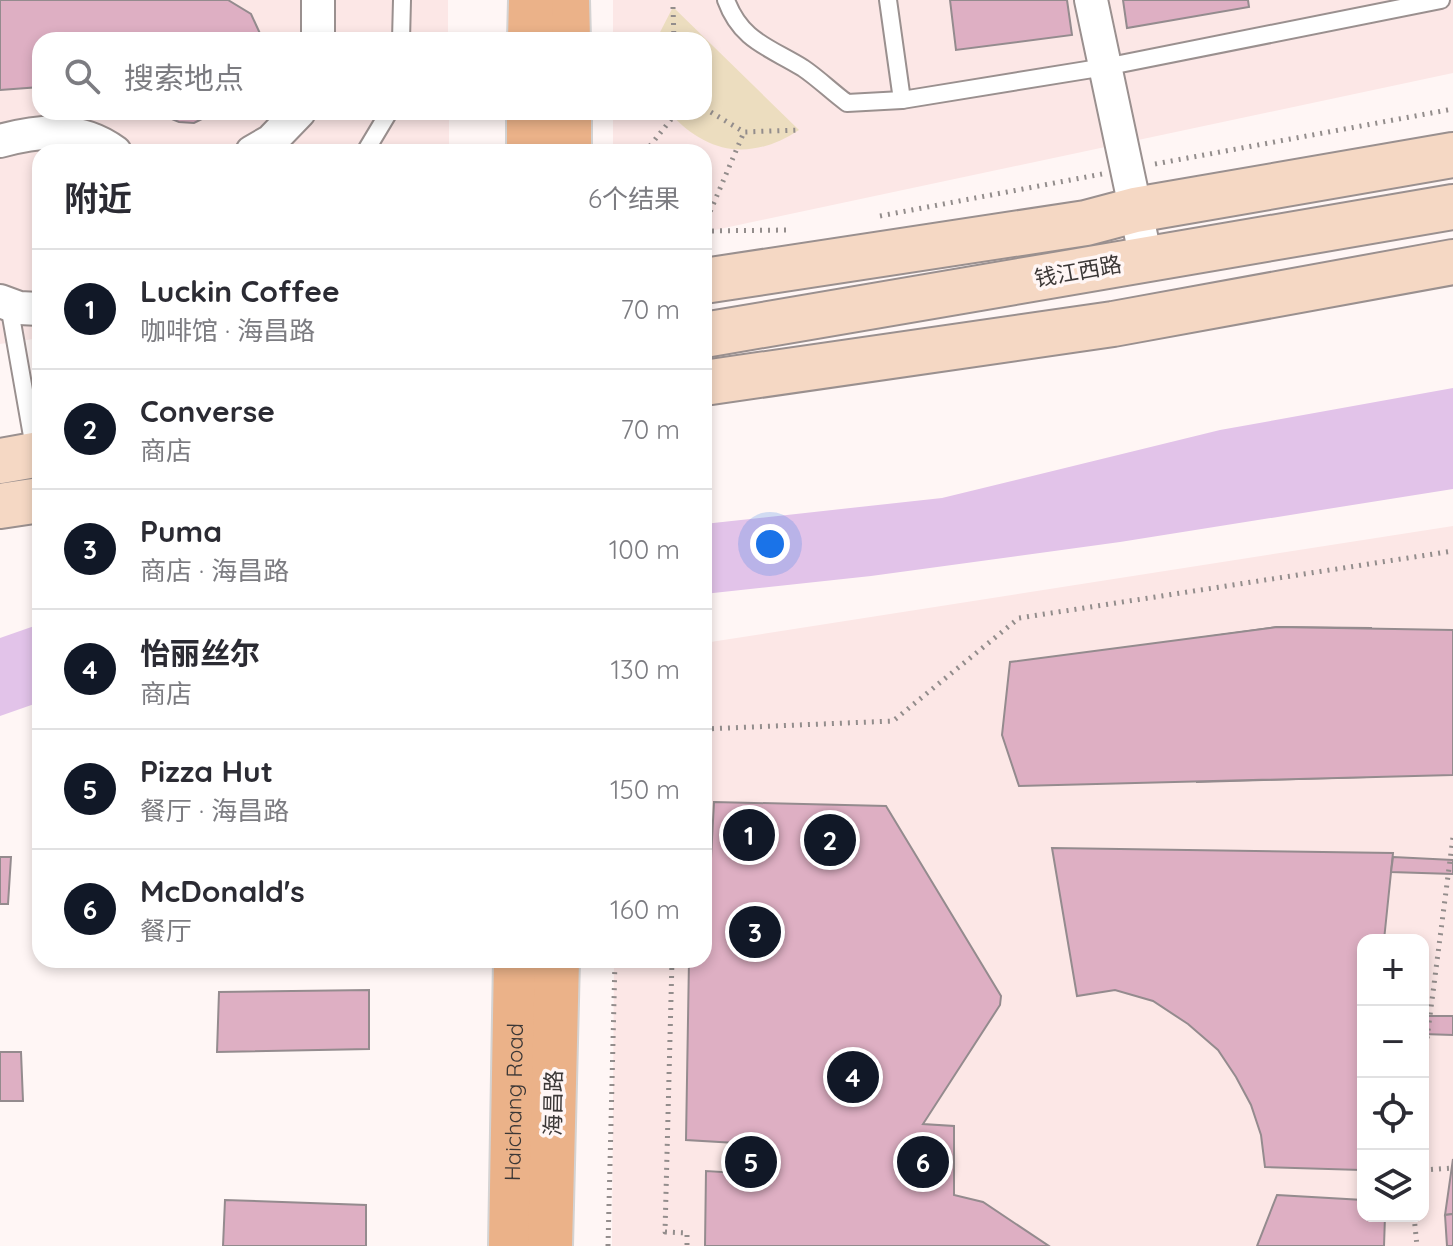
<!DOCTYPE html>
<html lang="zh">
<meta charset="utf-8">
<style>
:root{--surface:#fff;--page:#f7f7f7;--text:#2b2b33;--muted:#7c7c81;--line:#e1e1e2;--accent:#111827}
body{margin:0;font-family:Quicksand,"Noto Sans SC",sans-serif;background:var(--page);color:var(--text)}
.controls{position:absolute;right:24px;bottom:24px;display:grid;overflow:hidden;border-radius:16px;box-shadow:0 4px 12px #0003}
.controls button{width:72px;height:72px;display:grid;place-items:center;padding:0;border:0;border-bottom:2px solid var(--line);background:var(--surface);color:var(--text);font:40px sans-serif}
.you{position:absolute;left:770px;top:544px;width:28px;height:28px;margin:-20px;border:6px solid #fff;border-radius:50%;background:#1a73e8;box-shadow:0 0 0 12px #1a73e833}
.badge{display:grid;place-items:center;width:52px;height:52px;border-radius:50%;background:var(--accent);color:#fff;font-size:26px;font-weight:700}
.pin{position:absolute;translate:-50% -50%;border:4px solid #fff;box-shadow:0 2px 8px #0006}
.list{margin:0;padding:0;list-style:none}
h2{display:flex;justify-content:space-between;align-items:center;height:104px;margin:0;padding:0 32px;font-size:34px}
h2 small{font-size:26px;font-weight:400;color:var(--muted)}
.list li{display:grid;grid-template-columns:52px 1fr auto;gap:24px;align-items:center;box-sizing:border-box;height:120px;padding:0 32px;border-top:2px solid var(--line)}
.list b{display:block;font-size:30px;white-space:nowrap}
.list p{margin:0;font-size:26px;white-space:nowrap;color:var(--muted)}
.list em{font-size:26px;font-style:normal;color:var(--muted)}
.icon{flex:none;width:44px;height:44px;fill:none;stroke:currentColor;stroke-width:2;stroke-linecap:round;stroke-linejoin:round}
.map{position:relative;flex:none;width:1453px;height:1246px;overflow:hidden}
.search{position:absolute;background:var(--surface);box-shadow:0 4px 12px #0003;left:32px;top:32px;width:680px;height:88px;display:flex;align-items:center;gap:20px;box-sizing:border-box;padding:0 28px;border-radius:24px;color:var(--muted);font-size:30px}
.panel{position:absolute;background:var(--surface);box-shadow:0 4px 12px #0003;left:32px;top:144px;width:680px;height:824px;border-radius:24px}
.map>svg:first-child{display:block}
.built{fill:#fce7e6;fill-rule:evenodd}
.green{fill:#ecddbf}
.water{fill:#e2c3e9}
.building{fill:#deafc3;stroke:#948b8e;stroke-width:2}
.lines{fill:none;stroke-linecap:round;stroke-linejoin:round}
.lane-casing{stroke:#9a908f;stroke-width:20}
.street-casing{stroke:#9a908f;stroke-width:36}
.secondary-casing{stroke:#9a908f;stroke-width:48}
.primary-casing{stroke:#d4d3d3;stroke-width:48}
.path{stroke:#938d8c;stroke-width:5;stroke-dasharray:2 6;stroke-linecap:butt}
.lane{stroke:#fff;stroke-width:16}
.street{stroke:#fff;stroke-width:32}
.secondary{stroke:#f5d8c4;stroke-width:44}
.primary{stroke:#ebb289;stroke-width:44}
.labels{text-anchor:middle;stroke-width:7;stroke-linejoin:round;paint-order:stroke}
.street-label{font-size:22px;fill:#3b3736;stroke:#fff6f5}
</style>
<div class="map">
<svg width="1453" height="1246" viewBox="0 0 1453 1246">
<rect width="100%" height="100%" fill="#fff6f5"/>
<g class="built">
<path d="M0,0H448V40H40V112H449V152H40V338L0,344Z"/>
<path d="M613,0H1453V73L715,230L704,222V152H613V112H704V40H613Z"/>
<path d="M1453,526V1246H612L614,960H704V643ZM1363,940H1423V1216H1363Z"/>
</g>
<path class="green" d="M673,7L799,130C752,161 707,155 669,112H704V40H656Z"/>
<g class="water">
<path d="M1453,388V489L1120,542L871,576L704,594V524L942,498L1220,430Z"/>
<path d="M40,624V702L0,716V638Z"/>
</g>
<g class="building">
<path d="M0,0H228L251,14L263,40H40V87L0,90Z"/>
<path d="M950,0H1067L1072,35L956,50Z"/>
<path d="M1123,0H1248L1249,7L1127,28Z"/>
<path d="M155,112H216L194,123L179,122Z"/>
<path d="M1277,627L1371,628L1366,777L1197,782L1198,638Z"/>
<path d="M1277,627L1453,630V775L1019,786L1002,735L1010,662Z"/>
<path d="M714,802L886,806L1001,996L1000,1005L923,1124L954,1126V1195L983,1202L1049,1246H705L706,1171L738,1173L736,1143L686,1140L689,960H704V885L710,877Z"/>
<path d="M1052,848L1393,853L1384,940H1363L1361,1170L1265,1167L1261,1135L1251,1105L1236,1077L1218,1050L1188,1024L1153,1001L1115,990L1077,996Z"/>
<path d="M0,857H11L8,904H0Z"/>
<path d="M1393,857L1453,860V874L1391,872Z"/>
<path d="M369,990V1049L217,1052L219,992Z"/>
<path d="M1423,1016H1453V1035L1423,1034Z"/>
<path d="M0,1052H21L23,1101H0Z"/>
<path d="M1453,1159V1214L1445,1215Z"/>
<path d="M1277,1195L1363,1200V1216H1385L1384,1246H1257Z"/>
<path d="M225,1200L366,1205V1246H223Z"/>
<path d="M1453,1214V1246H1447L1445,1215Z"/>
</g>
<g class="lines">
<defs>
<g id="lane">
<path d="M726,0C741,41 769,47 803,68C818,78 832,92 847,103L902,100"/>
<path d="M888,0L902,100L1105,67L1441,0"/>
<path d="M401,40L402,0"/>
<path d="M365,152L389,112"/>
<path d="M9,305L35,453"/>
</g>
<g id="street">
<path d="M1091,0L1146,259"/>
<path d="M318,40V0"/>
<path d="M0,141C40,130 80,126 115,152"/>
<path d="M252,152L271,141L299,112"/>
<path d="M0,301L19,308L40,309"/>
</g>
<g id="secondary">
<path d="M704,281L1086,223L1135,210L1453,155"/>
<path d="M704,335L1453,207"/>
<path d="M704,383L1113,324L1453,262"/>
<path d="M0,461L40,454"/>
<path d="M0,506L40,500"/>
</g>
<g id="primary">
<path d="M567,0L568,40"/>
<path d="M530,40L531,0"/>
<path d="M569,112V152"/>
<path d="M529,152V112"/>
<path id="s1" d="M511,1246L516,960"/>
<path d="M550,1246L557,960"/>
</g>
</defs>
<use href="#lane" class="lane-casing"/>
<use href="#street" class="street-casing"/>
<use href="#secondary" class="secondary-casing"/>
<use href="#primary" class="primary-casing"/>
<g class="path">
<path d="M673,7L674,40"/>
<path d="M704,108L744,132L799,130"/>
<path d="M645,152L677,112"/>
<path d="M1155,164L1453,109"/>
<path d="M880,216L1102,174"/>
<path d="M704,226L744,132"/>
<path d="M704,231L787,230"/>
<path d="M704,729L893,721L1019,618L1453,551"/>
<path d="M672,960L665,1232L687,1233V1246"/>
<path d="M1423,1070L1453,837"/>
<path d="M1423,1170L1453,1168"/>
<path d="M1414,1216L1417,1246"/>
<path d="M608,1246L615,960"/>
</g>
<use href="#lane" class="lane"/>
<use href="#street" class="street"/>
<use href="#secondary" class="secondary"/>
<use href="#primary" class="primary"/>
</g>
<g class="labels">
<g class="street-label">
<text transform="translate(1078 271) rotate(-10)" y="8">钱江西路</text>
<text dy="8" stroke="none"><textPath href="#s1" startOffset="144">Haichang Road</textPath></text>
<text transform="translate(553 1103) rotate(-89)" y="8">海昌路</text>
</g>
</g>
</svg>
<div class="controls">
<button>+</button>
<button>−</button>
<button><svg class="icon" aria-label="locate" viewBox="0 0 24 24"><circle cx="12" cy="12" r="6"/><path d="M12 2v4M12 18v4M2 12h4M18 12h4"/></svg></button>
<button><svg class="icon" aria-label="layers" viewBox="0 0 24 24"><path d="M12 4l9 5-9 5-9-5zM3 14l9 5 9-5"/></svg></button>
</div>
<div class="you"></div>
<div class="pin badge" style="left:749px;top:835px">1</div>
<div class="pin badge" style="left:830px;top:840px">2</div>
<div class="pin badge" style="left:755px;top:932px">3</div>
<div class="pin badge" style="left:853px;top:1077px">4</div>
<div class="pin badge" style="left:751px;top:1162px">5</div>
<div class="pin badge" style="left:923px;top:1162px">6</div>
<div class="search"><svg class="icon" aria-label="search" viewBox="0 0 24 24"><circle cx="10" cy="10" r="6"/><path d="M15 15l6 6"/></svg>搜索地点</div>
<section class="panel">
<h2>附近<small>6个结果</small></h2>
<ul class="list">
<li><span class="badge">1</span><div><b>Luckin Coffee</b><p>咖啡馆 · 海昌路</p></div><em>70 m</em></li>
<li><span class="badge">2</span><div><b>Converse</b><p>商店</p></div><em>70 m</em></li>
<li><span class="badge">3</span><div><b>Puma</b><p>商店 · 海昌路</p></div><em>100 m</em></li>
<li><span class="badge">4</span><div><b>怡丽丝尔</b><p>商店</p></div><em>130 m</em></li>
<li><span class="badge">5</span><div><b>Pizza Hut</b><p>餐厅 · 海昌路</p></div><em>150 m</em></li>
<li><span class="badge">6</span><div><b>McDonald's</b><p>餐厅</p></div><em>160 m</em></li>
</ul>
</section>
</div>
